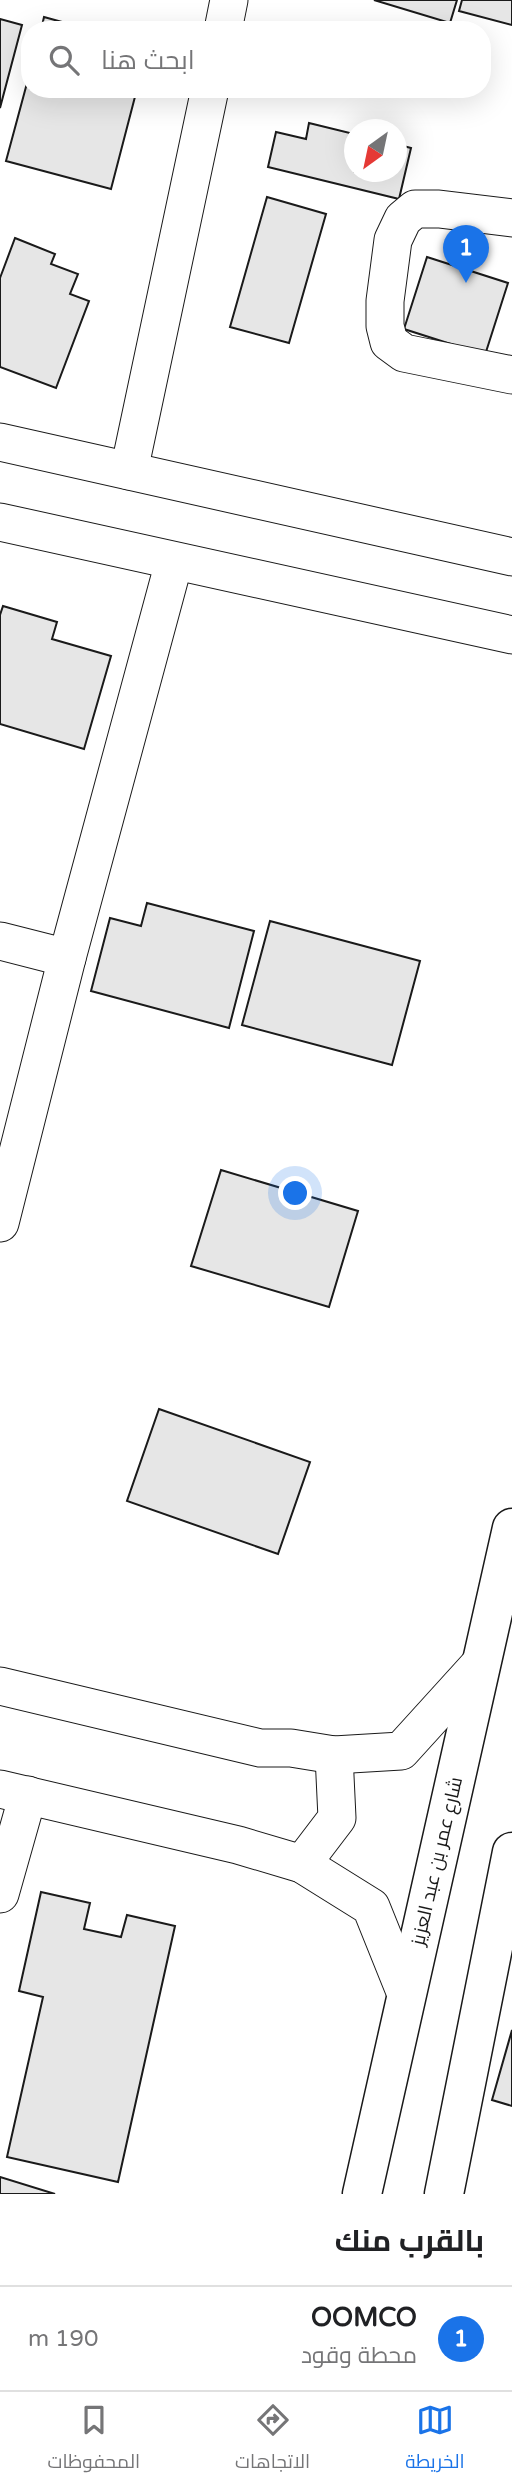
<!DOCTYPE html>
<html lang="ar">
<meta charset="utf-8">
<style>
:root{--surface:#fff;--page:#f2f2f2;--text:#202124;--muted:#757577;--line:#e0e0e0;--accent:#1a73e8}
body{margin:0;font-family:"Varela Round",Cairo,sans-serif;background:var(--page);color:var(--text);direction:rtl}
.compass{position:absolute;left:344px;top:119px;width:63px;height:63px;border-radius:50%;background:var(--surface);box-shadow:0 7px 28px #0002;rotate:213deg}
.you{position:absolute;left:296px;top:1194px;width:24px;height:24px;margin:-18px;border:5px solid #fff;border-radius:50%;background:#1a73e8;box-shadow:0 0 0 10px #1a73e833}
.badge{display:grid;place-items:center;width:46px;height:46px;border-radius:50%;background:var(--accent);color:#fff;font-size:23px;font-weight:700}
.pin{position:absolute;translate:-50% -58px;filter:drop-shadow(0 2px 4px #0008)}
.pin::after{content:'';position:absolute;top:37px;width:24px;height:21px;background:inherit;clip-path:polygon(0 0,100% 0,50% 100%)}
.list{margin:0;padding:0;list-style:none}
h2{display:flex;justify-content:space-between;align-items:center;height:91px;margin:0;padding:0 28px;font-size:30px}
h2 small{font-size:23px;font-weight:400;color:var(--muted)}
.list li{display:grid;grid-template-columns:46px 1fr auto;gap:21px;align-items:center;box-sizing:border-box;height:105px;padding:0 28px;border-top:2px solid var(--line)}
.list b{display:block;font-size:26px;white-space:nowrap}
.list p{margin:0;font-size:23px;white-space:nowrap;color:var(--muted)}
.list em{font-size:23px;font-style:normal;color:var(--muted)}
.icon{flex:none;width:38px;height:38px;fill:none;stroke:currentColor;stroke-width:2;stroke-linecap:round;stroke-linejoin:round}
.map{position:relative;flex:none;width:512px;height:2194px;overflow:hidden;direction:ltr}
.search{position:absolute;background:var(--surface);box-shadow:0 7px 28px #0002;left:21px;right:21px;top:21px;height:77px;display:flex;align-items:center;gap:18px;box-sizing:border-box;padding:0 24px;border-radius:28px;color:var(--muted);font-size:26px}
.sheet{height:196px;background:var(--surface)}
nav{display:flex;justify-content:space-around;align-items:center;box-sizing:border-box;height:98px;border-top:2px solid var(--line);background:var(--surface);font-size:19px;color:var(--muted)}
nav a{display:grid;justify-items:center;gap:4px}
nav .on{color:var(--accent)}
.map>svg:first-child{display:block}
.building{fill:#e6e6e6;stroke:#1a1a1a;stroke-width:2}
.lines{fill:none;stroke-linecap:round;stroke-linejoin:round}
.minor-casing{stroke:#1a1a1a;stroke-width:39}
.major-casing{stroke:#1a1a1a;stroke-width:41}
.minor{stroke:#fff;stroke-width:37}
.major{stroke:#fff;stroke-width:38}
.labels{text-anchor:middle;stroke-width:5;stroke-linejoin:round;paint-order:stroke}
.street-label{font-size:19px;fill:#1a1a1a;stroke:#fff}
</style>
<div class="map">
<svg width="512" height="2194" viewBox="0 0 512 2194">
<rect width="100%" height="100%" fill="#fff"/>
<g class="building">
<path d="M374,0H457L450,23Z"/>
<path d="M462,0H512V25L459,11Z"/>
<path d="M44,17L91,30H41Z"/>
<path d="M0,19L22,25L0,108Z"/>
<path d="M30,72V89H137L111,189L6,161Z"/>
<path d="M309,123L354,134V172H396V144L411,148L399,199L268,167L276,132L306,139Z"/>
<path d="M267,197L326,214L289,343L230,327Z"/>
<path d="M15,238L55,254L51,264L78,274L70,294L89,301L56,388L0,367V278Z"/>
<path d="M427,257L508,283L485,355L404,329Z"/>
<path d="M3,606L57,622L52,639L111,656L84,749L0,724V615Z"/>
<path d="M147,903L254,931L229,1028L91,991L110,918L141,926Z"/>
<path d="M270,921L420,961L392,1065L242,1025Z"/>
<path d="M221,1170L358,1211L329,1307L191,1266Z"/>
<path d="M159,1409L310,1462L278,1554L127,1501Z"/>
<path d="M41,1892L90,1903L84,1929L121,1937L127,1915L175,1926L118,2182L7,2157L43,1997L19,1991Z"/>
<path d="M512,2030V2106L492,2100Z"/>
<path d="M0,2177L55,2194H0Z"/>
</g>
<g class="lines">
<defs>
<g id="minor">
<path d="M223,30L229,0"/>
<path d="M512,218L439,209H415L403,219L393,240L385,301V326L389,342L404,353L512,375"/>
<path d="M0,442L512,557"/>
<path d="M129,471L210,89"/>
<path d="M0,522L512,635"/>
<path d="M0,941L67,958"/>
<path d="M0,1223L67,958L174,562"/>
<path d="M0,1686L260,1748H291L334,1755L401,1751L480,1664"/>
<path d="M0,1789L238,1845L302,1864L371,1907L406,1994"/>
<path d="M302,1864L337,1818L334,1755"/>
<path d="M0,1894L28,1795"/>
</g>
<g id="major">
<path d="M362,2194L512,1528"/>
<path d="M444,2194L512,1852"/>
</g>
</defs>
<use href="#minor" class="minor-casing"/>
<use href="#major" class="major-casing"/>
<use href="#minor" class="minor"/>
<use href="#major" class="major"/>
</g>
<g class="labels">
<g class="street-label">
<text transform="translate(436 1861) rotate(-77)" y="7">شارع عمر بن عبد العزيز</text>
</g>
</g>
</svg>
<svg class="compass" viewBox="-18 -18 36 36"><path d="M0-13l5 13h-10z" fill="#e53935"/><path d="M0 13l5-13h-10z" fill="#757577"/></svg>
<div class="you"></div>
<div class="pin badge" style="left:466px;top:283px">1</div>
<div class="search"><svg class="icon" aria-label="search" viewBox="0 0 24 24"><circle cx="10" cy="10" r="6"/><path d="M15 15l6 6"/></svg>ابحث هنا</div>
</div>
<section class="sheet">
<h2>بالقرب منك<small></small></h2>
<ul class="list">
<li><span class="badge">1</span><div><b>OOMCO</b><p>محطة وقود</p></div><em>190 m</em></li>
</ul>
</section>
<nav>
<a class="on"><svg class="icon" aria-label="map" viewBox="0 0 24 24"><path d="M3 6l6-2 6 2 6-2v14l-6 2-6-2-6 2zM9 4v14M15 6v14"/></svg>الخريطة</a>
<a><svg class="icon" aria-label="directions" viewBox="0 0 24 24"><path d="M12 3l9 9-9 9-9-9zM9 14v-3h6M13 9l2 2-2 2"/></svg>الاتجاهات</a>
<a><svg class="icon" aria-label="saved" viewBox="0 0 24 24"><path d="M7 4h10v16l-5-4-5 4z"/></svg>المحفوظات</a>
</nav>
